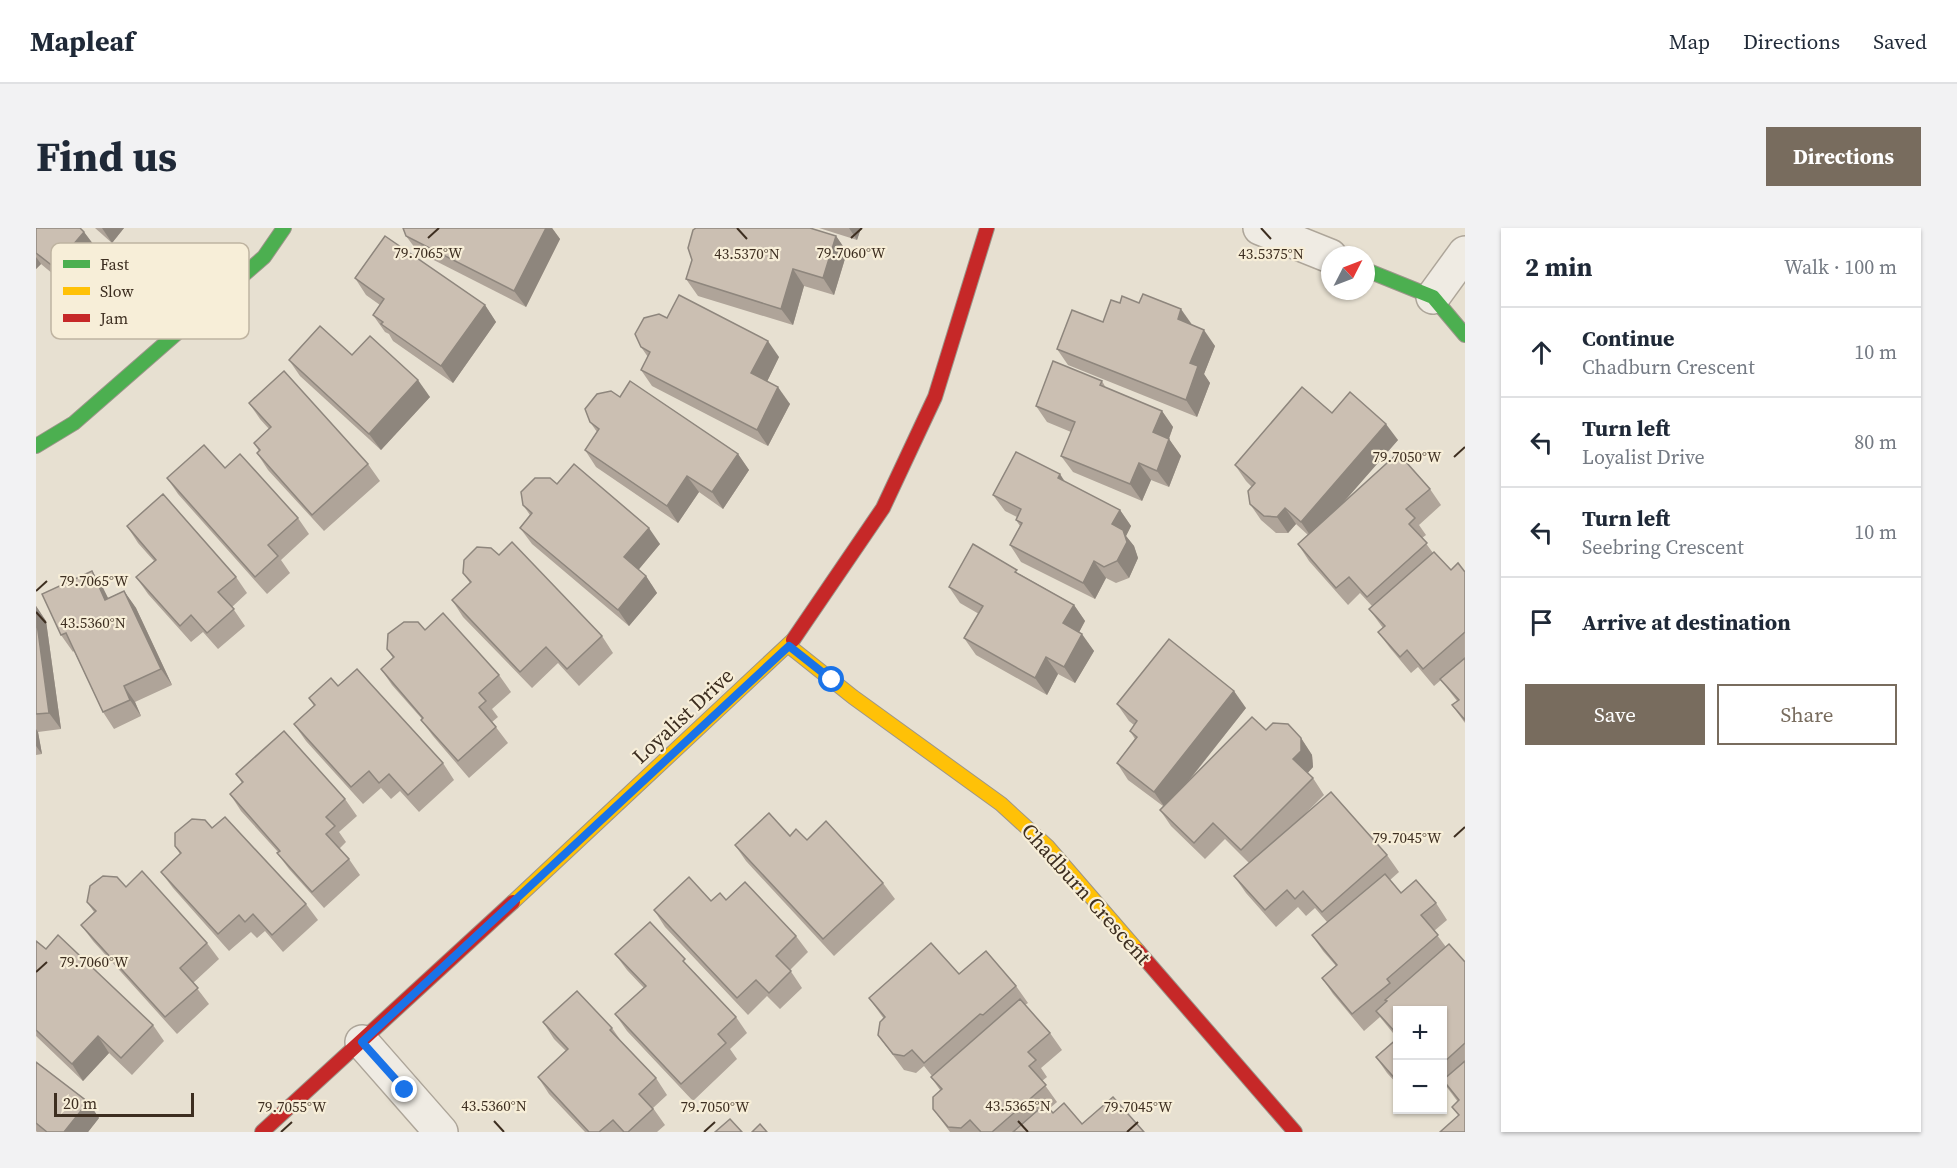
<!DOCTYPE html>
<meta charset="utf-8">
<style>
:root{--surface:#fff;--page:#f2f2f3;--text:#1f2937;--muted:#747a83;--line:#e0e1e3;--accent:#786c5e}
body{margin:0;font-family:"Source Serif 4",serif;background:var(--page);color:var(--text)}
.controls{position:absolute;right:18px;bottom:18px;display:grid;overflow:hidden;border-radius:0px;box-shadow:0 2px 4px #0004}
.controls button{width:54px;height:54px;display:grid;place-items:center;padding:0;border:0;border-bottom:2px solid var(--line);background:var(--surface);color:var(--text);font:30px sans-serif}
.compass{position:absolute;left:1285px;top:18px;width:54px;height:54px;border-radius:50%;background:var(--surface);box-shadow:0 2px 4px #0004;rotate:48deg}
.scale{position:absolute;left:18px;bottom:15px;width:140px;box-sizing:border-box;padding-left:6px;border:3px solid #3d2e20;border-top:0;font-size:16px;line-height:21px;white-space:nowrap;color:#3d2e20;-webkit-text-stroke:4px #f7eed8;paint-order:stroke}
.stop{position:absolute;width:18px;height:18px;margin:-14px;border:4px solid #1a73e8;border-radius:50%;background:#fff}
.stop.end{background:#1a73e8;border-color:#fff;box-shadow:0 2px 6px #0008}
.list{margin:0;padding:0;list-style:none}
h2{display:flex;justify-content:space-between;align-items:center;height:78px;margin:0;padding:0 24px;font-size:26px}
h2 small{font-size:20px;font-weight:400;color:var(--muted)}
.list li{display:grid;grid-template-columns:39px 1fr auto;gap:18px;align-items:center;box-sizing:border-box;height:90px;padding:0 24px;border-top:2px solid var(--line)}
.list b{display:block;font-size:22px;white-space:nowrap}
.list p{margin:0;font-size:20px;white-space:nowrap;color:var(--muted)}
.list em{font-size:20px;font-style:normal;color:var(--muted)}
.actions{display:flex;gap:12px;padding:18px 24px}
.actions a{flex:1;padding:14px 0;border:2px solid var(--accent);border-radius:0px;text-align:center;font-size:21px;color:var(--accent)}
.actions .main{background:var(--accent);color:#fff}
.icon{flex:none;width:33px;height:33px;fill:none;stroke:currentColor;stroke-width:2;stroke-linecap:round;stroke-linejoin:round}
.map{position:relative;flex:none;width:1429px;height:904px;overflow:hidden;border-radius:0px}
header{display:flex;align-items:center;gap:36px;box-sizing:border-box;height:84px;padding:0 30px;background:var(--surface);border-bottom:2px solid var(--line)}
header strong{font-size:28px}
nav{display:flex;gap:33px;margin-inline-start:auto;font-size:21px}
.intro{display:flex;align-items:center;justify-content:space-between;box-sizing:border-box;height:144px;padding:0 36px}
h1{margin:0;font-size:42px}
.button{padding:15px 27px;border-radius:0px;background:var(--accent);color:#fff;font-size:21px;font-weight:700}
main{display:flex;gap:36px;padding:0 36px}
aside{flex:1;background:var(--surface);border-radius:0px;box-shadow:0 2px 4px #0004}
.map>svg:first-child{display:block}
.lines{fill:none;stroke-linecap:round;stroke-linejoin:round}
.street-casing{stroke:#ada599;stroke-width:36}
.fast-casing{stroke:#9c958a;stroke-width:16}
.slow-casing{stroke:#9c958a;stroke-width:16}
.jam-casing{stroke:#9c958a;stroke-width:16}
.street{stroke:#efebe3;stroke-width:33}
.fast{stroke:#4caf50;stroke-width:14}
.slow{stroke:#ffc107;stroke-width:14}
.jam{stroke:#c62828;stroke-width:14}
.wall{fill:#afa499}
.shaded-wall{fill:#8e867d}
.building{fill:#cbbfb2;stroke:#8e867d;stroke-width:1.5}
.route{stroke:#1a73e8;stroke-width:8}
.ticks{fill:none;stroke:#3d2e20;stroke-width:2}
.labels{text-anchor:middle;stroke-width:4.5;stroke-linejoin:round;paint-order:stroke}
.street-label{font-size:21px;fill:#3d2e20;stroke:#f7eed8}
.key{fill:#f7eed8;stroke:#bfb4a1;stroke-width:1.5}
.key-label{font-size:16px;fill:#3d2e20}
.ticks-label{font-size:15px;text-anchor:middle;fill:#3d2e20;stroke:#f7eed8;stroke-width:4.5;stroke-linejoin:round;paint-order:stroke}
</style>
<header>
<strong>Mapleaf</strong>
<nav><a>Map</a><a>Directions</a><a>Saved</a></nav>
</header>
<div class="intro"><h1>Find us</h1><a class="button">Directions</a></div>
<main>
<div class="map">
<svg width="1429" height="904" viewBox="0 0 1429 904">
<rect width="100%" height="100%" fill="#e7e0d1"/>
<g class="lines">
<defs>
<g id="street">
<path d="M1224,0L1294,28"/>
<path d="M1397,69L1429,25"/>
<path d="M326,814L405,904"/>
</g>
<g id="fast">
<path d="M1330,42L1397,69L1429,107"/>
<path d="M0,218L38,195L228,29L248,0"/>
</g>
<g id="slow">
<path d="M753,418L817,469L965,576L1012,619L1102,723"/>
<path d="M477,674L757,412"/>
</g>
<g id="jam">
<path d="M757,412L847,280L899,169L951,0"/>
<path d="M1102,723L1259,904"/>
<path d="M226,904L477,674"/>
</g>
</defs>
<use href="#street" class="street-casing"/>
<use href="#fast" class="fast-casing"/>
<use href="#slow" class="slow-casing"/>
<use href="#jam" class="jam-casing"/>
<use href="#street" class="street"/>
<use href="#fast" class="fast"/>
<use href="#slow" class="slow"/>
<use href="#jam" class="jam"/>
</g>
<g class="wall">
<path d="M0,0L48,4L60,20L29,56L5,36L0,41Z"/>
<path d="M59,0H88L76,15Z"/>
<path d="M367,0H516L524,11L490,79L382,24L370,8Z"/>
<path d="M783,0H825L821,12Z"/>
<path d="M800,8L811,24L798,67L768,58L757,97L662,68L650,51L656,32Z"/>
<path d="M319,50L449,77L460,94L417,155L357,113L353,106L349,104L337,87L344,77L330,67Z"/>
<path d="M1084,75H1103L1156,97L1179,118L1168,146L1174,155L1161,189L1032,137L1021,121L1067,94Z"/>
<path d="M631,90L743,129L731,153L754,176L732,218L616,158L605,142L612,129L605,119Z"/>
<path d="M316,127L394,169L345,222L264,148L253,132Z"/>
<path d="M1066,153L1070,160L1126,183L1137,199L1133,211L1145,228L1133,259L1115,252L1106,273L1037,244L1025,228L1035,204L1011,194L1000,178Z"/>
<path d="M584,169L702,226L713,242L687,281L663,264L642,295L560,239L549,222L561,204L554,194Z"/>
<path d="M213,175L332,236L344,253L288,303L232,242L221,225L223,223L218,215L233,201L224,191Z"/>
<path d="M1296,185L1362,212L1306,276L1394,261L1405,277L1383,297L1390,307L1386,310L1397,325L1415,342L1429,344V495L1416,477L1421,473L1405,452L1398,458L1382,439L1375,445L1354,420L1342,404L1347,400L1333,381L1336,378L1324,365L1312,377L1273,333L1262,316L1272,307L1260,296L1252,305H1240L1225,292L1214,276L1216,259L1210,253L1199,237Z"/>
<path d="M189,240L262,290L273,306L245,332L254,345L231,366L142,266L131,250Z"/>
<path d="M1029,254L1084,282L1095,298L1090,308L1098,318L1102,330L1093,350L1080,355L1070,350L1059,371L985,334L974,317L984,298L980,292L981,289L969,283L957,267Z"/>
<path d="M521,256L624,316L602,342L610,348L621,365L593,398L496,316L484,300L494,287L487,277Z"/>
<path d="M91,298L200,349L211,365L196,379L209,398L182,421L167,404L155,414L112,366L100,349L118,333L102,315Z"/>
<path d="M463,327L566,408L577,425L543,458L522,435L496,460L427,389L416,372L434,355L427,345Z"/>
<path d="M56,343L67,360L72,370L88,363L100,380L136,457L99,474L105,488L78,501L67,484L38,423L37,424L25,407Z"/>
<path d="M984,346L1038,377L1049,393L1043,404L1058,423L1039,455L1022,446L1011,467L940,427L928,410L943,386L924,375L913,359Z"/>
<path d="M0,378L10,393L25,501L2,504L6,526L0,527Z"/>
<path d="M389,402L463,447L475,464L456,481L462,489L456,494L472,515L433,550L397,508L385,492L386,491L356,457L345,441L357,430L351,421Z"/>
<path d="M302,458L407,535L418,552L383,584L364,563L355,571L345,560L327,576L270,513L258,496L278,478L273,470Z"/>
<path d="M1081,476L1210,480L1152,554L1230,502L1265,510L1276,527L1277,539L1271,545L1277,550L1288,567L1268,587L1351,627L1363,644L1354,652L1365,665L1400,675L1411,692L1398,703L1410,719L1429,734V904L1423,888L1416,879L1422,874L1410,858L1407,861V783H1362V857L1351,845L1340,829L1361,810L1344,789L1328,803L1297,766L1286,750L1300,738L1287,723L1276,707L1291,694L1279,680L1270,688L1262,679L1240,699L1210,665L1198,648L1213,635L1189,611L1169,631L1135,598L1124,582L1127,578L1092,552L1081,535L1099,511L1094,503L1098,497L1093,493Z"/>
<path d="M200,546L309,571L321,588L303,604L310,614L303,621L313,631L324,647L288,680L253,641L241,625L242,624L205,583L194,566L206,555Z"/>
<path d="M176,600L270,676L282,692L247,724L229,703L221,710L215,704L193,723L137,660L125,644L144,626L139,618Z"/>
<path d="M771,612L847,655L859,671L798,728L710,633L699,617Z"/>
<path d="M90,659L171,715L183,731L157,755L173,776L141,806L57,713L45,697L58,684L51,674Z"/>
<path d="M690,672L760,708L772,724L754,742L766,760L744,781L731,768L712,787L629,699L618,682L675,673Z"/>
<path d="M0,713L10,721L117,797L128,813L96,847L73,825L47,853L0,808Z"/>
<path d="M579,726L658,744L700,789L711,805L694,821L701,831L657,873L591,803L579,786L608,760L591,742Z"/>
<path d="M923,746L980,758L992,775L989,777L1014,805L1026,822L1005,840L1011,849L1006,853L1021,874L1014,880L1017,885L1046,896L1108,904H914L897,881L904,862L895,849L896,848L888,838L880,845L868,842L842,807L848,791L833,770Z"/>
<path d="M507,794L576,800L585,813L620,850L631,867L617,880L629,897L621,904H549L513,866L502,849L530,823L518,811Z"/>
<path d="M0,834L52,874L63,890L52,904H1L0,903Z"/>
</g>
<g class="shaded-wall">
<path d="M66,0H88L76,15Z"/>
<path d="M510,0H516L524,11L490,79L478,63Z"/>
<path d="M813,0H825L821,12Z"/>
<path d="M48,4L60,20L29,56L18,39Z"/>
<path d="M800,8L811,24L798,67L787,50Z"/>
<path d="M0,29L5,36L0,41Z"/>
<path d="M757,41L768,58L757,97L745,81Z"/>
<path d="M449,77L460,94L417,155L405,138Z"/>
<path d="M1145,81L1157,98L1142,91Z"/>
<path d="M1168,102L1179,118L1168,146L1174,155L1161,189L1150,172L1154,135Z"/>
<path d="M732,113L743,129L727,162L715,145Z"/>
<path d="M382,152L394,169L345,222L333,206Z"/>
<path d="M742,159L754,176L732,218L721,202Z"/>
<path d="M1126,183L1137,199L1129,221L1117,204Z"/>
<path d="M1350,196L1362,212L1276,310L1265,294Z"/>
<path d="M1133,211L1145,228L1133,259L1121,243Z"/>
<path d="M702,226L713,242L687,281L676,264Z"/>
<path d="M1103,235L1115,252L1106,273L1094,256Z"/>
<path d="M1024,246L1035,263L1022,250Z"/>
<path d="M651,248L663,264L642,295L631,278Z"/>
<path d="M1249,280L1260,296L1252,305L1241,289Z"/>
<path d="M1084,282L1095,298L1090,308L1098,318L1102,330L1093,350L1081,333L1076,296Z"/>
<path d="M613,300L624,316L599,346L588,329Z"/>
<path d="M1058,333L1070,350L1059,371L1047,355Z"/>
<path d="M56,343L67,360L81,388L69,372Z"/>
<path d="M610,348L621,365L593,398L582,382Z"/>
<path d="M88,363L100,380L136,457L125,441Z"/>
<path d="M1038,377L1049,393L1039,412L1027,395Z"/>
<path d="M0,378L10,393L25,501L13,485L0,388Z"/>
<path d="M1046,406L1058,423L1039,455L1028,439Z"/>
<path d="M1010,429L1022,446L1011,467L999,450Z"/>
<path d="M88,458L99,474L105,488L94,472Z"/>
<path d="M1198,463L1210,480L1130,581L1118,564Z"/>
<path d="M0,501L2,504L6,526L0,518Z"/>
<path d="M1265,510L1276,527L1277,539L1269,548L1257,531Z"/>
<path d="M62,808L73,825L47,853L36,836Z"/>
<path d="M52,874L63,890L52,904H28Z"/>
</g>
<g class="building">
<path d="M0,0H44L48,4L18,39L0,25Z"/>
<path d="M367,0H510L478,63L370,8Z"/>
<path d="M660,0H774L800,8L787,50L757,41L745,81L650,51L656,32L652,20L657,2Z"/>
<path d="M349,8L449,77L405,138L345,96L347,94L337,87L348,71L319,50Z"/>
<path d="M1107,66L1145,81L1142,91L1168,102L1154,135L1162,138L1150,172L1021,121L1036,82L1067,94L1075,72L1084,75L1086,68L1103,75Z"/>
<path d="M643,67L732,113L715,145L742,159L721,202L605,142L614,124L605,119L599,106L608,90L623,86L631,90Z"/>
<path d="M284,98L316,127L334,108L382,152L333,206L253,132Z"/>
<path d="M1017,133L1066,153L1064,157L1126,183L1117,204L1133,211L1121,243L1103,235L1094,256L1025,228L1039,194L1000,178Z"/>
<path d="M248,143L332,236L276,287L221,225L224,222L218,215L235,199L213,175Z"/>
<path d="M594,153L702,226L676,264L651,248L631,278L549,222L563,201L554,194L549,181L561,166L575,163L584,169Z"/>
<path d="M1266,159L1296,185L1314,164L1350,196L1265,294L1249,280L1241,289L1228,288L1214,276L1212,263L1219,255L1199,237Z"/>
<path d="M168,217L189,240L204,226L262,290L232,317L242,328L219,349L131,250Z"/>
<path d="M980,224L1024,246L1022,250L1084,282L1076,296L1087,302L1091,314L1081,333L1068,339L1058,333L1047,355L974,317L986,295L980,292L985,281L957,267Z"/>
<path d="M1362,225L1394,261L1370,281L1379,290L1373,296L1391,315L1331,369L1313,349L1300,360L1262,316Z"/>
<path d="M538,236L613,300L588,329L610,348L582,382L484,300L496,285L487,277L485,264L499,250H514L521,256Z"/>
<path d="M127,266L200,349L182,364L198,381L171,405L155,387L144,398L100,349L120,332L91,298Z"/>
<path d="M476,314L566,408L531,441L510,419L484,444L416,372L435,354L427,345L428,332L441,319L455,320L463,327Z"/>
<path d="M937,316L981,342L979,344L1038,377L1027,395L1046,406L1028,439L1010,429L999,450L928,410L947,378L913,359Z"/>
<path d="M1398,324L1415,342L1422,335L1429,344V404L1387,441L1371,422L1364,429L1342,404L1349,398L1333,381Z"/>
<path d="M56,343L69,372L88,363L125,441L88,458L94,472L67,484L30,405L25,407L6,366Z"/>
<path d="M407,385L463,447L443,465L450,473L443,479L460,499L422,533L385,492L387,490L345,441L358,429L351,421L352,406L368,394H382L389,402Z"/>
<path d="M0,388L13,485L0,486Z"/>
<path d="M1133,411L1198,463L1118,564L1081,535L1101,509L1094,503L1101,493L1081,476Z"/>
<path d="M1429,430V492L1416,477L1423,472L1404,451Z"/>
<path d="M321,441L407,535L372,567L353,546L343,555L333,543L315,559L258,496L279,477L273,470L295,450L302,458Z"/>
<path d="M1216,489L1230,502L1237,495L1252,496L1265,510V523L1257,531L1277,550L1205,622L1177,595L1158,615L1124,582Z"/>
<path d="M248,503L309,571L290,589L299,598L290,606L313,631L276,664L241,625L244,623L194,566L207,554L200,546Z"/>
<path d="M1295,564L1351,627L1286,684L1267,663L1259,671L1251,662L1229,682L1198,648Z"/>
<path d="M733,585L754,608L760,601L771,612L790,593L847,655L787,711L699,617Z"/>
<path d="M189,589L270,676L236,707L217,686L209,694L203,687L182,706L125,644L145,625L139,618V605L156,591L169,592L176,600Z"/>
<path d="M106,643L171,715L144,740L162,760L129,789L45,697L60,683L51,674L54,658L67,648L81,649L90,659Z"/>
<path d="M1349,646L1365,665L1380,652L1400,675L1385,687L1402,707L1351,751L1354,755L1316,786L1286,750L1301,737L1276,707Z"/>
<path d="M653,649L675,673L684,665L690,672L709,654L760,708L740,728L755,743L733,765L720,752L701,770L618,682Z"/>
<path d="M614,694L649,731L647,733L700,789L682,806L690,815L645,856L579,786L610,758L579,726Z"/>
<path d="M22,707L117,797L85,830L62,808L36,836L0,802V713L10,721Z"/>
<path d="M895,715L923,746L950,723L980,758L947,787L944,786L888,835L876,822L868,828L857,826L842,807L844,794L849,789L833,770Z"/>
<path d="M1413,716L1429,734V815L1407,835V783H1362V807L1340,783L1351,773L1349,772Z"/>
<path d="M541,763L576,800L574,802L620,850L603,866L617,881L592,904H588L577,892L563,904H553L502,849L532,821L507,794Z"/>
<path d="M984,771L1014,805L992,824L1000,832L993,838L1010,857L956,904H945L934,892L925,900L912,899L897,881V869L906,861L895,849Z"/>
<path d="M1362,810V854L1340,829Z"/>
<path d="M1429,833V904H1404L1423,887L1416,879L1423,872L1407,852Z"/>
<path d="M0,834L52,874L28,904H11L0,895Z"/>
<path d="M1077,869L1108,904H977L1009,876L1017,885L1028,875L1046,896Z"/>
<path d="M694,891L706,904H679Z"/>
<path d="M724,896L731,904H716Z"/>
</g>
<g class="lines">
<path class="route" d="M369,862L326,814L753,418L796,452"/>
</g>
<path class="ticks" d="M701,0L711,11M1225,0L1235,11M392,10L403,0M815,10L826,0M1418,229L1429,219M0,363L11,353M0,384L10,395M1418,609L1429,599M0,744L11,734M458,893L468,904M982,893L992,904M245,904L256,894M668,904L679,894M1091,904L1102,894"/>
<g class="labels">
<g class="street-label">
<text transform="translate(647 488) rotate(-43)" y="7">Loyalist Drive</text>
<text transform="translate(1050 666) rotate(48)" y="7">Chadburn Crescent</text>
</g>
</g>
<rect x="15" y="15" width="198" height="96" rx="9" class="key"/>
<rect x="27" y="32" width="27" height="8" fill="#4caf50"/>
<rect x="27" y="59" width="27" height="8" fill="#ffc107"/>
<rect x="27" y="86" width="27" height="8" fill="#c62828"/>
<g class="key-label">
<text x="64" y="42">Fast</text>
<text x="64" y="69">Slow</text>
<text x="64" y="96">Jam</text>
</g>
<g class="ticks-label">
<text x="392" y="30">79.7065°W</text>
<text x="815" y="30">79.7060°W</text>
<text x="711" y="31">43.5370°N</text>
<text x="1235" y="31">43.5375°N</text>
<text x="1371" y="234">79.7050°W</text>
<text x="58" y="358">79.7065°W</text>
<text x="57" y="400">43.5360°N</text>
<text x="1371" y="615">79.7045°W</text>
<text x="58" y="739">79.7060°W</text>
<text x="458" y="883">43.5360°N</text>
<text x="982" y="883">43.5365°N</text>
<text x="256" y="884">79.7055°W</text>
<text x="679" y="884">79.7050°W</text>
<text x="1102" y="884">79.7045°W</text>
</g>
</svg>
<div class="controls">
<button>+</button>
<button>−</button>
</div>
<svg class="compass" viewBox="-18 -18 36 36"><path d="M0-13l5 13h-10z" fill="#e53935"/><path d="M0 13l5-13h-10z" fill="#747a83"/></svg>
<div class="scale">20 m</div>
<div class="stop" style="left:796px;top:452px"></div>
<div class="stop end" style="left:369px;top:862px"></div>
</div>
<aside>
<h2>2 min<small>Walk · 100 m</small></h2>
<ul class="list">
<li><svg class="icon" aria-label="ahead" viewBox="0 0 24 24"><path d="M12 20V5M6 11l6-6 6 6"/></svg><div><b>Continue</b><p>Chadburn Crescent</p></div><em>10 m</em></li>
<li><svg class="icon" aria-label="left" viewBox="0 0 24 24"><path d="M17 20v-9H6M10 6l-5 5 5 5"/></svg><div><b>Turn left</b><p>Loyalist Drive</p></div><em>80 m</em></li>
<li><svg class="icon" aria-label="left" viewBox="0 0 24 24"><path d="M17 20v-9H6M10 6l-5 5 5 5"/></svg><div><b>Turn left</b><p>Seebring Crescent</p></div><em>10 m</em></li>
<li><svg class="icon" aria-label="arrive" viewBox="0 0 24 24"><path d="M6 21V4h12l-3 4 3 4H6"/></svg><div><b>Arrive at destination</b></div></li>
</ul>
<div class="actions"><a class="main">Save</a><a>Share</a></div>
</aside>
</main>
